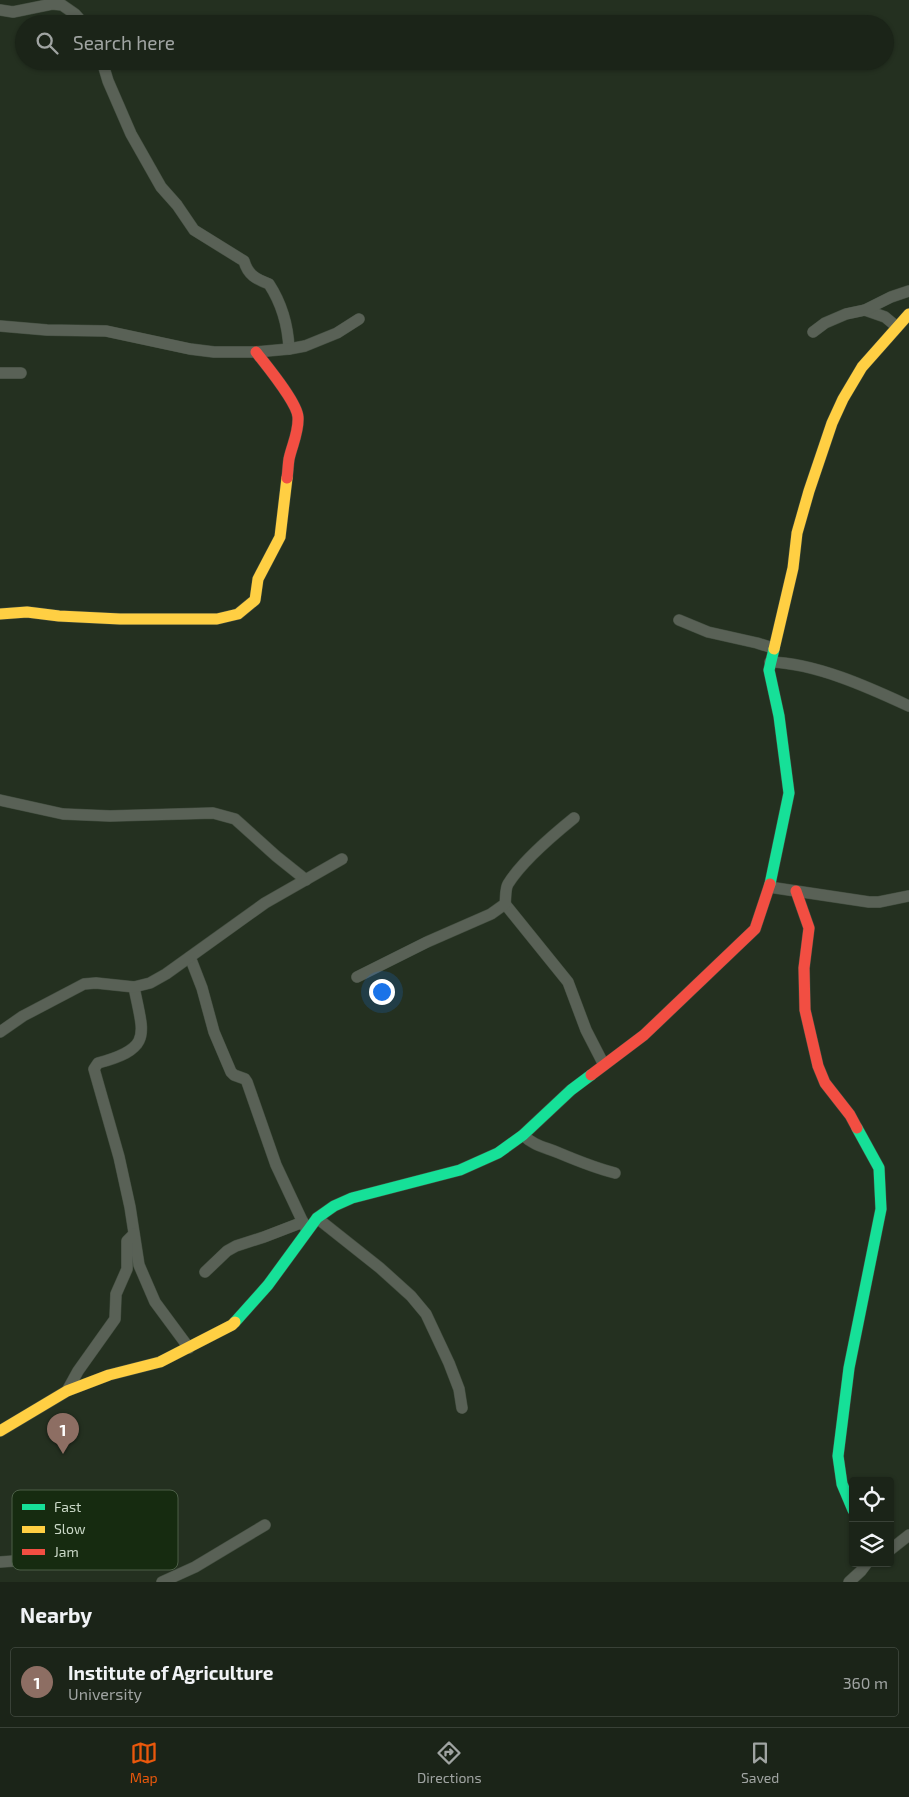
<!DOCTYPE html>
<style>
:root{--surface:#1b2418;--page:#242c21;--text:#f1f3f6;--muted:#a0a4a2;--line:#394137;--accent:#ea580c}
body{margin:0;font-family:"Exo 2",sans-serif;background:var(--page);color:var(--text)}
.controls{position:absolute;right:15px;bottom:15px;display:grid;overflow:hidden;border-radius:5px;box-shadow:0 1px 4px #0004}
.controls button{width:45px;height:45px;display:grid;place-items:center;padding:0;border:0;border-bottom:1px solid var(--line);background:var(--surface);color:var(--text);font:25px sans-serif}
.you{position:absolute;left:381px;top:991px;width:18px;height:18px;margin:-12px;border:4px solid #fff;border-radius:50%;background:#1a73e8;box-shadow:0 0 0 8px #1a73e833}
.badge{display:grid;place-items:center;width:32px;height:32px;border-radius:50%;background:var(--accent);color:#fff;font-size:16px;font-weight:700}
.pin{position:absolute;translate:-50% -41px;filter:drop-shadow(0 1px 2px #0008)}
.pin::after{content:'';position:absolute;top:26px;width:18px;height:15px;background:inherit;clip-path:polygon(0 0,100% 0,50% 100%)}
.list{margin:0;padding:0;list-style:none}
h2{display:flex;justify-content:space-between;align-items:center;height:65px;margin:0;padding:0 20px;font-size:21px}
h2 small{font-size:16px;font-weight:400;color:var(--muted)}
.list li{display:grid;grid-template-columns:32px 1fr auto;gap:15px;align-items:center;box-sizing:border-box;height:70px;margin:0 10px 10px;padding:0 10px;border:1px solid var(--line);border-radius:5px}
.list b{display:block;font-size:19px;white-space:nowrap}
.list p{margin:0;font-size:16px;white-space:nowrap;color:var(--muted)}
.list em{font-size:16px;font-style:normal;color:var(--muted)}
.icon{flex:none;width:28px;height:28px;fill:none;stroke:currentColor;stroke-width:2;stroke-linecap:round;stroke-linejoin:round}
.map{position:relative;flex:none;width:909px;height:1582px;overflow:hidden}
.search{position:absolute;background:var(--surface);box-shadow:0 1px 4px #0004;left:15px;right:15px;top:15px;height:55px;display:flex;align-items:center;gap:12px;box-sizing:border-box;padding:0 18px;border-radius:28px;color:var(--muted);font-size:19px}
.sheet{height:145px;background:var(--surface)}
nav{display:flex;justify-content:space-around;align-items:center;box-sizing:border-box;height:70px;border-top:1px solid var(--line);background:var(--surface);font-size:14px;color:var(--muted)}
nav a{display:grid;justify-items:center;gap:2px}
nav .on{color:var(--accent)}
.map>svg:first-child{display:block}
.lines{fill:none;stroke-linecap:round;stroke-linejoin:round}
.street-casing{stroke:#424d3f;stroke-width:12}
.fast-casing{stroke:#424d3f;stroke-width:12}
.slow-casing{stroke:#424d3f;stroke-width:12}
.jam-casing{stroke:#424d3f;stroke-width:12}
.street{stroke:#596156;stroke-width:11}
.fast{stroke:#16e098;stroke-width:11}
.slow{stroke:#ffcf43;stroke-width:11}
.jam{stroke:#f24e42;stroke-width:11}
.key{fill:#162b10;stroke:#4c5f47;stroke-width:1}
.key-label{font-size:14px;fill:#cad8c7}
</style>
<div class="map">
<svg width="909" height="1582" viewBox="0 0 909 1582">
<rect width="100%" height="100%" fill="#243020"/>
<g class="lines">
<defs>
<g id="street">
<path d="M0,10L13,12L52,4L62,5L75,14L84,24"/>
<path d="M102,61L108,81L131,134L161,187L177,205L194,230L244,261C248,275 256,279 269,284C282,304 288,325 289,349"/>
<path d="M865,310L885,317L897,327"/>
<path d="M0,326L47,330L106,331L190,349L214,352H256L289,349L305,346L337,333L359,319"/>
<path d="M813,332L825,323L846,314L865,310L891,297L909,291"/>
<path d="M0,373H21"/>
<path d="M679,620L708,632L757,643L773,648"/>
<path d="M770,662C815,663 868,687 909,706"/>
<path d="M0,800L63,814L110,816L213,813L235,819L276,856L306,880"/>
<path d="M769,887L869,902H879L909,896"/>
<path d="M505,904L568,982L586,1030L604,1065"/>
<path d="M190,957L202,988L214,1032L231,1072L234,1075L245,1079L247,1082L276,1165L307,1231"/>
<path d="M357,977L427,942L491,914L505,904C506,898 505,889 508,884C522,861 553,835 574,818"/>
<path d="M134,987C143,1034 154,1048 98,1063L94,1069L119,1157L130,1207L139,1265L155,1302L189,1348"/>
<path d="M0,1032L23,1016L84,984L96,983L134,987L150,983L166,974L265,903L342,859"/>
<path d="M523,1135C534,1146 545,1147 559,1153C578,1161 595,1168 615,1173"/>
<path d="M317,1218L380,1268L411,1296L426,1314L449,1363L459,1389L462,1408"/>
<path d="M205,1272L227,1251L236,1246L264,1237L303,1222"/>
<path d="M67,1391L78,1371L115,1319L116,1294L127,1269V1241L134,1234"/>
<path d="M890,1550L909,1535"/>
<path d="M0,1562L14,1561L136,1533"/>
<path d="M162,1582L195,1567L265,1525"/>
<path d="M849,1582L861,1571L867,1563"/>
</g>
<g id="fast">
<path d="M770,884L789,793L779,716L769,670L774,649"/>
<path d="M235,1322L268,1285L317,1218L334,1206L352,1198L460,1170L498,1153L523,1135L571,1090L591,1075"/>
<path d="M853,1510L842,1484L838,1456L849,1368L881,1209L879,1168L857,1128"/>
</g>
<g id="slow">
<path d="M0,614L27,612L59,616L120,619H217L238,614L255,600L258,579L280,537L287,478"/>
<path d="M774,649L793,568L797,533L809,491L832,423L843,399L862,367L909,314"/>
<path d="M0,1431L67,1391L109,1375L160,1362L232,1325L235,1322"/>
</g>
<g id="jam">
<path d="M256,352C266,365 297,402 298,417C299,432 292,445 289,459C288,465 288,472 287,478"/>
<path d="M796,891L809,928L804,968L805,1010L818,1066L825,1083L850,1115L857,1128"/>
<path d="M591,1075L644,1035L755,929L770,884"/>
</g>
</defs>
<use href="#street" class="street-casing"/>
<use href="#fast" class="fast-casing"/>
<use href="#slow" class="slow-casing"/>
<use href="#jam" class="jam-casing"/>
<use href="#street" class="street"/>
<use href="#fast" class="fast"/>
<use href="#slow" class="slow"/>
<use href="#jam" class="jam"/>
</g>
<rect x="12" y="1490" width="166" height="80" rx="8" class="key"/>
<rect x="22" y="1504" width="23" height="6" fill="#16e098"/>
<rect x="22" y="1526" width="23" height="7" fill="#ffcf43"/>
<rect x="22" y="1549" width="23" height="6" fill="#f24e42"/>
<g class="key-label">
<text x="54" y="1512">Fast</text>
<text x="54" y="1534">Slow</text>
<text x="54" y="1557">Jam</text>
</g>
</svg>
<div class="controls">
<button><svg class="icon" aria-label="locate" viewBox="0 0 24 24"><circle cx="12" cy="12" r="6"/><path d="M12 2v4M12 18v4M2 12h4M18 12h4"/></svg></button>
<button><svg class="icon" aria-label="layers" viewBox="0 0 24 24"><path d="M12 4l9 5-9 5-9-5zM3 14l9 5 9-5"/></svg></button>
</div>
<div class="you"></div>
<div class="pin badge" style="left:63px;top:1454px;background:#8d6e63">1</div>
<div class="search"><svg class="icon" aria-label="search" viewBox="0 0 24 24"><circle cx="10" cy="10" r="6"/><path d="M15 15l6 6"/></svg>Search here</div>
</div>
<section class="sheet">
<h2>Nearby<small></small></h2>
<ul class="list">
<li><span class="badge" style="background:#8d6e63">1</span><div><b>Institute of Agriculture</b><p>University</p></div><em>360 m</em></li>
</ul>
</section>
<nav>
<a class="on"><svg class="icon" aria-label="map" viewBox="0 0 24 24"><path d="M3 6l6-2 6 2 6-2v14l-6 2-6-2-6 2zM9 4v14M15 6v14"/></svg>Map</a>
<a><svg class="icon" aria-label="directions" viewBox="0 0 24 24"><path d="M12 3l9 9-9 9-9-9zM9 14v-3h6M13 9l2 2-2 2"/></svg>Directions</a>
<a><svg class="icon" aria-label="saved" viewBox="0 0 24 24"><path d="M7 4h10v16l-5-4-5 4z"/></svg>Saved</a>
</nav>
